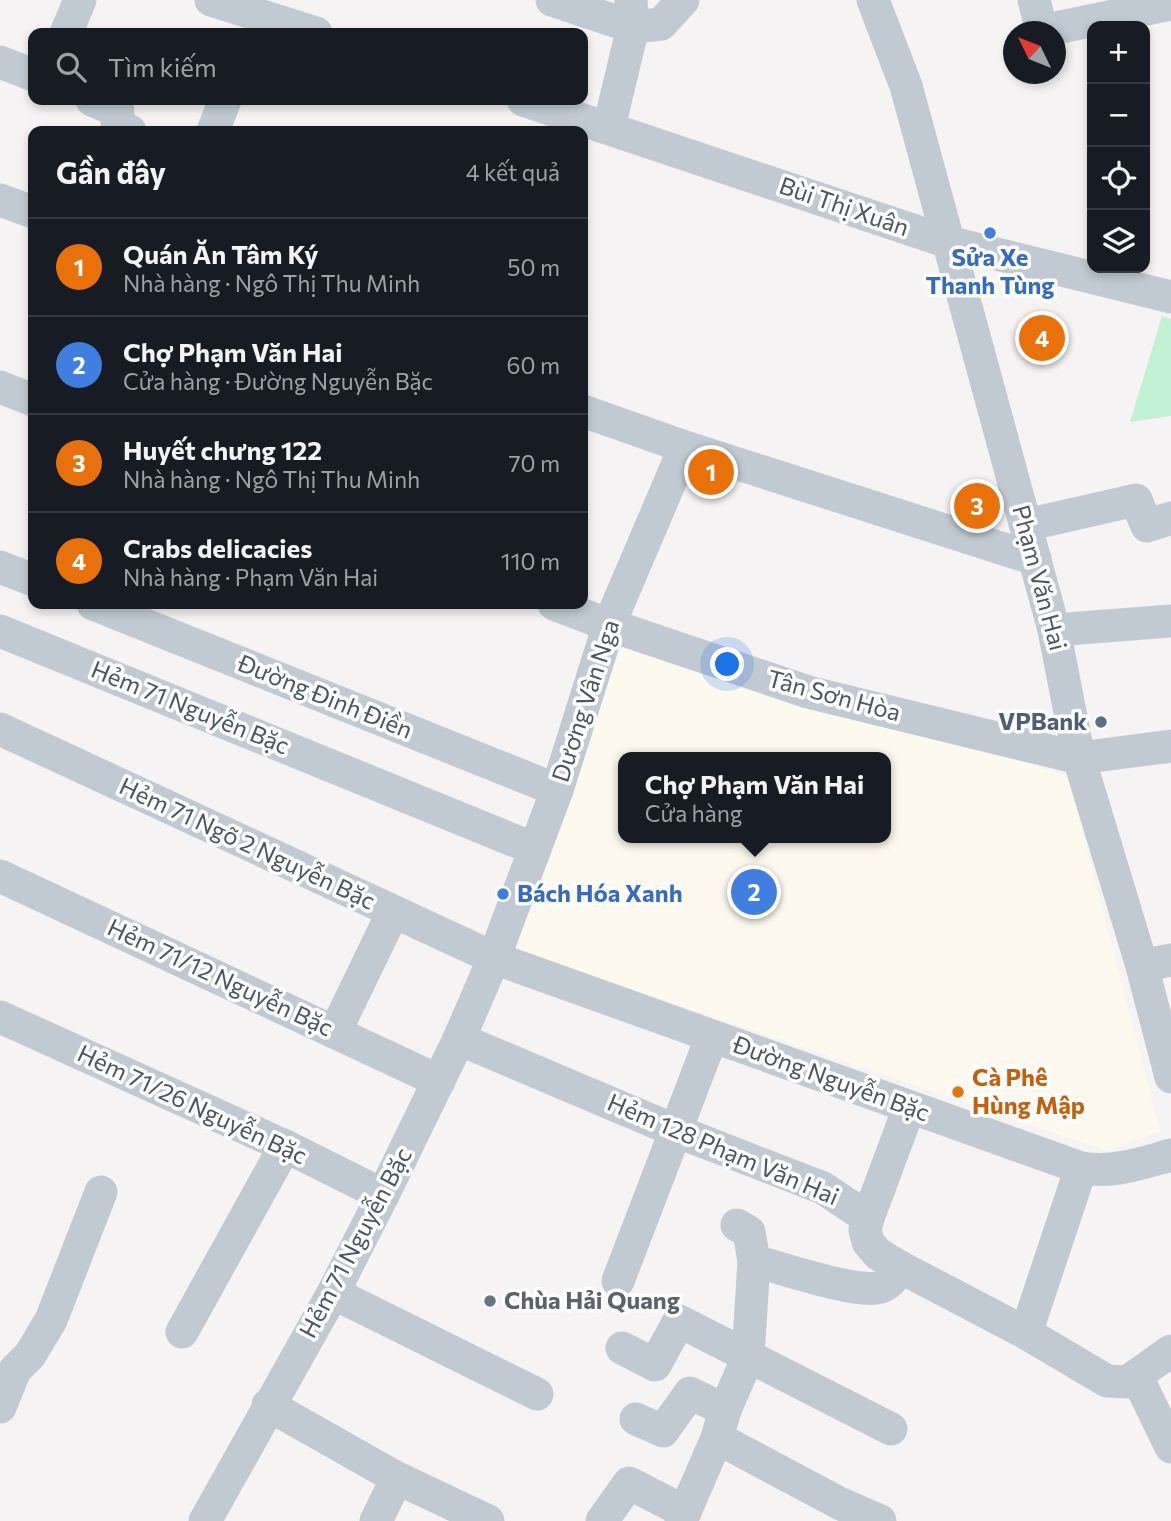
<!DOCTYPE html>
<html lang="vi">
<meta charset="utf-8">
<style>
:root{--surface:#171b24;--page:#242831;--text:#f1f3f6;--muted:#9ea1a6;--line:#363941;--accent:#1a73e8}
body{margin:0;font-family:Commissioner,sans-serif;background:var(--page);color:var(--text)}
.controls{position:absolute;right:21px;top:21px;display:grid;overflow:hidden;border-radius:14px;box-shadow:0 4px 10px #0003}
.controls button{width:63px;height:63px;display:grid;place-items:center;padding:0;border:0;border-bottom:2px solid var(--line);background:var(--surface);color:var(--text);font:35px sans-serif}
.compass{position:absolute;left:1003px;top:21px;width:63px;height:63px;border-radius:50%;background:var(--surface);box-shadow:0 4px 10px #0003;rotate:313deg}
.you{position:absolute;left:728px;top:665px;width:24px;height:24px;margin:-18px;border:5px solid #fff;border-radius:50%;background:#1a73e8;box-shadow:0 0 0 10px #1a73e833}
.badge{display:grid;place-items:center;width:46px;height:46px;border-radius:50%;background:var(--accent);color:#fff;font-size:23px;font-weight:700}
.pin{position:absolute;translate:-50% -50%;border:4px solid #fff;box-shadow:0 2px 7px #0006}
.popup{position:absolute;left:618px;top:752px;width:273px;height:91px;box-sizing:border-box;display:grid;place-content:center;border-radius:14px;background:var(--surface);filter:drop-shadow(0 2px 5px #0005);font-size:23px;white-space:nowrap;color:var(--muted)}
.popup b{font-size:26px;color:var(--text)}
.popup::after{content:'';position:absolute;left:50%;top:100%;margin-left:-14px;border:14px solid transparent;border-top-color:var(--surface)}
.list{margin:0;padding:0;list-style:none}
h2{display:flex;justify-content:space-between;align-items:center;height:91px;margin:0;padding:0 28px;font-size:30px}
h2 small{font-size:23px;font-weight:400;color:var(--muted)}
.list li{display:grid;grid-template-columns:46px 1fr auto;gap:21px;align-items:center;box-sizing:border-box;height:98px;padding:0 28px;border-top:2px solid var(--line)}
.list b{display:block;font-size:26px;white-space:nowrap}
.list p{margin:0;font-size:23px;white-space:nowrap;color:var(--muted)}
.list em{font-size:23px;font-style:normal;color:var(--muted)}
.icon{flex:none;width:38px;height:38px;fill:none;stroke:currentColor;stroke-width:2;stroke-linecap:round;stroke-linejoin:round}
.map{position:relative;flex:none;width:1171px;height:1521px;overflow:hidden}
.search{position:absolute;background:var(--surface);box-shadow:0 4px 10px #0003;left:28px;top:28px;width:560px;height:77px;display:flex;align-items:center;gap:18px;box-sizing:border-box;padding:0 24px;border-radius:14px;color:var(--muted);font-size:26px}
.panel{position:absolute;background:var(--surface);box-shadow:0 4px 10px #0003;left:28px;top:126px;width:560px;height:483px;border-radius:14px}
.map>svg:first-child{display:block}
.commercial{fill:#fdf9ef;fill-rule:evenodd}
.green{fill:#c3f1d5}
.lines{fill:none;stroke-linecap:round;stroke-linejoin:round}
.minor{stroke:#c1cad2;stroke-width:33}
.shop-dot{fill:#3f7fe0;stroke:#fff;stroke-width:2.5}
.service-dot{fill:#5c6f8a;stroke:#fff;stroke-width:2.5}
.food-dot{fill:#e8710a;stroke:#fff;stroke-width:2.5}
.worship-dot{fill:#6b7280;stroke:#fff;stroke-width:2.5}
.labels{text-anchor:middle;stroke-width:7;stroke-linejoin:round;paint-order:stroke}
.street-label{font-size:24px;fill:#4a5661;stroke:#fff}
.shop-label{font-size:24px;font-weight:bold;fill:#366cbe;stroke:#fff}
.service-label{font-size:24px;font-weight:bold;fill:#4e5e75;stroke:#fff;text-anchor:end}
.food-label{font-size:24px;font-weight:bold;fill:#c56008;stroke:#fff;text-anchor:start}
.worship-label{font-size:24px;font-weight:bold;fill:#5b616d;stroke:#fff;text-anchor:start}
</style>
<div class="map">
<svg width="1171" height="1521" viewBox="0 0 1171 1521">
<rect width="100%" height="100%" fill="#f5f3f3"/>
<path class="commercial" d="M630,625L1068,777L1160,1131L1107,1151L509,947ZM623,757H885V838H623Z"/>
<path class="green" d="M1162,316L1171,319V416L1130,422Z"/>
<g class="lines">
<g class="minor">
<path d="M211,0L316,33"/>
<path d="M552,0L633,27L661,24L683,0"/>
<path d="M873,0L906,86L1054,630L1079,758L1142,966L1171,1077"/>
<path d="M1034,0L1042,31L1171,4"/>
<path d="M66,33L80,0"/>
<path d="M0,62L33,75"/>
<path d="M92,100L118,111L117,125L130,131"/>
<path d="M523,100L948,242L1171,297"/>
<path d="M609,127L633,27L631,0"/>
<path d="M213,131L225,100"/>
<path d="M0,200L33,212"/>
<path d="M0,387L33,400"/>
<path d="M583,411L685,447L1035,559"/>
<path d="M1026,525L1136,500L1147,526L1171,518"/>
<path d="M0,567L33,580"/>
<path d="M93,604L557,790"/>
<path d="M554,604L609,625L808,692L1079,758L1171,746"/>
<path d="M1054,630L1171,621"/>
<path d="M0,631L535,849"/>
<path d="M0,729L494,958L1081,1168C1115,1173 1139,1164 1171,1155"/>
<path d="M0,876L439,1081"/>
<path d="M1142,966L1171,960"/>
<path d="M0,1017L285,1146L383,1195"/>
<path d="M335,1032L393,912"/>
<path d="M459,1039L676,1131L823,1188L868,1218L865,1230L868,1242L878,1254L900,1267L1026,1333L1107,1381L1127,1382L1171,1351"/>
<path d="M868,1218L909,1108"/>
<path d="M737,1225L749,1232L754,1261"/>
<path d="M618,1281L712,1036"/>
<path d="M333,1293L537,1394"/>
<path d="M182,1332L285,1146"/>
<path d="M1026,1333L1081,1168"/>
<path d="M622,1348L655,1365L679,1321L891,1429"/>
<path d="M1137,1377L1171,1447"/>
<path d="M268,1405L397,1478L488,1521"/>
<path d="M0,1407L15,1370L30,1355L51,1320L101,1192"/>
<path d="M636,1419L663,1431L690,1393L725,1410"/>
<path d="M717,1438L841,1504L880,1521"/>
<path d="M205,1521L333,1293L383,1195L459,1039L494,958L557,790L609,625L685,447"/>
<path d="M376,1521L397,1478"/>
<path d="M602,1521L629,1483L685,1512"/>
<path d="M681,1521L717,1438L725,1410L748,1357L754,1261C782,1268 851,1292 877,1288C889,1286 894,1277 900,1267"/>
</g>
</g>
<g class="shop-dot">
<circle cx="990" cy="233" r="7"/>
<circle cx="503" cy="894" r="7"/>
</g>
<circle class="service-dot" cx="1101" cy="722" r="7"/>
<circle class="food-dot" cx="958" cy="1092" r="7"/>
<circle class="worship-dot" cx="490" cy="1301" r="7"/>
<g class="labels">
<g class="street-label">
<text transform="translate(844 207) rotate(19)" y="8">Bùi Thị Xuân</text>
<text transform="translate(1039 578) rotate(75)" y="8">Phạm Văn Hai</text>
<text transform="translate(834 696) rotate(15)" y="8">Tân Sơn Hòa</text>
<text transform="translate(325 697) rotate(22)" y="8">Đường Đinh Điền</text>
<text transform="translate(586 701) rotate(-72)" y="8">Dương Vân Nga</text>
<text transform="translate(190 708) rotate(22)" y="8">Hẻm 71 Nguyễn Bặc</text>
<text transform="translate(247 844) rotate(25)" y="8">Hẻm 71 Ngõ 2 Nguyễn Bặc</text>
<text transform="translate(220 978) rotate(25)" y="8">Hẻm 71/12 Nguyễn Bặc</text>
<text transform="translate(831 1079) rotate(20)" y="8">Đường Nguyễn Bặc</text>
<text transform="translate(192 1105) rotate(25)" y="8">Hẻm 71/26 Nguyễn Bặc</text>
<text transform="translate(723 1150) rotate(23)" y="8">Hẻm 128 Phạm Văn Hai</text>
<text transform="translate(356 1243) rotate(-62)" y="8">Hẻm 71 Nguyễn Bặc</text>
</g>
<g class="shop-label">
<text x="990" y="266">Sửa Xe<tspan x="990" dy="28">Thanh Tùng</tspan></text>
<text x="517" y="902" text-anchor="start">Bách Hóa Xanh</text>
</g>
<g class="service-label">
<text x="1087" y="730">VPBank</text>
</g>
<g class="food-label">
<text x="972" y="1086">Cà Phê<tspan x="972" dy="28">Hùng Mập</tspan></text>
</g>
<g class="worship-label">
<text x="504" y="1309">Chùa Hải Quang</text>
</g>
</g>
</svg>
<div class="controls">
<button>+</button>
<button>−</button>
<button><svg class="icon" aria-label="locate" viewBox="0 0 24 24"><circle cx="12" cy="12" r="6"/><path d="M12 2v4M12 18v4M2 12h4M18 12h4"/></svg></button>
<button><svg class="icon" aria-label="layers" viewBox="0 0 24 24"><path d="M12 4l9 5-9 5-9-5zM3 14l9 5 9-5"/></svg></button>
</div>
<svg class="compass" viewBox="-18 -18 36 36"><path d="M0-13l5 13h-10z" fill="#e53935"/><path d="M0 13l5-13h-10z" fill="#9ea1a6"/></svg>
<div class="you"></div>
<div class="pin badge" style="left:711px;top:472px;background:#e8710a">1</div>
<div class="pin badge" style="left:754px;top:892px;background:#3f7fe0">2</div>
<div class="popup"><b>Chợ Phạm Văn Hai</b>Cửa hàng</div>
<div class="pin badge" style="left:977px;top:506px;background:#e8710a">3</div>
<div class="pin badge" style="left:1042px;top:338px;background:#e8710a">4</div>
<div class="search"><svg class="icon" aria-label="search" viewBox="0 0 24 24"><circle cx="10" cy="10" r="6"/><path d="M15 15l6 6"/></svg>Tìm kiếm</div>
<section class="panel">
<h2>Gần đây<small>4 kết quả</small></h2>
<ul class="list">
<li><span class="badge" style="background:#e8710a">1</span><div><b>Quán Ăn Tâm Ký</b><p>Nhà hàng · Ngô Thị Thu Minh</p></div><em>50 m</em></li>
<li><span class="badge" style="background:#3f7fe0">2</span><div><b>Chợ Phạm Văn Hai</b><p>Cửa hàng · Đường Nguyễn Bặc</p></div><em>60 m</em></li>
<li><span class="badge" style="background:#e8710a">3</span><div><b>Huyết chưng 122</b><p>Nhà hàng · Ngô Thị Thu Minh</p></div><em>70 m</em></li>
<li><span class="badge" style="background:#e8710a">4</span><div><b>Crabs delicacies</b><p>Nhà hàng · Phạm Văn Hai</p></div><em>110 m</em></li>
</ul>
</section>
</div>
